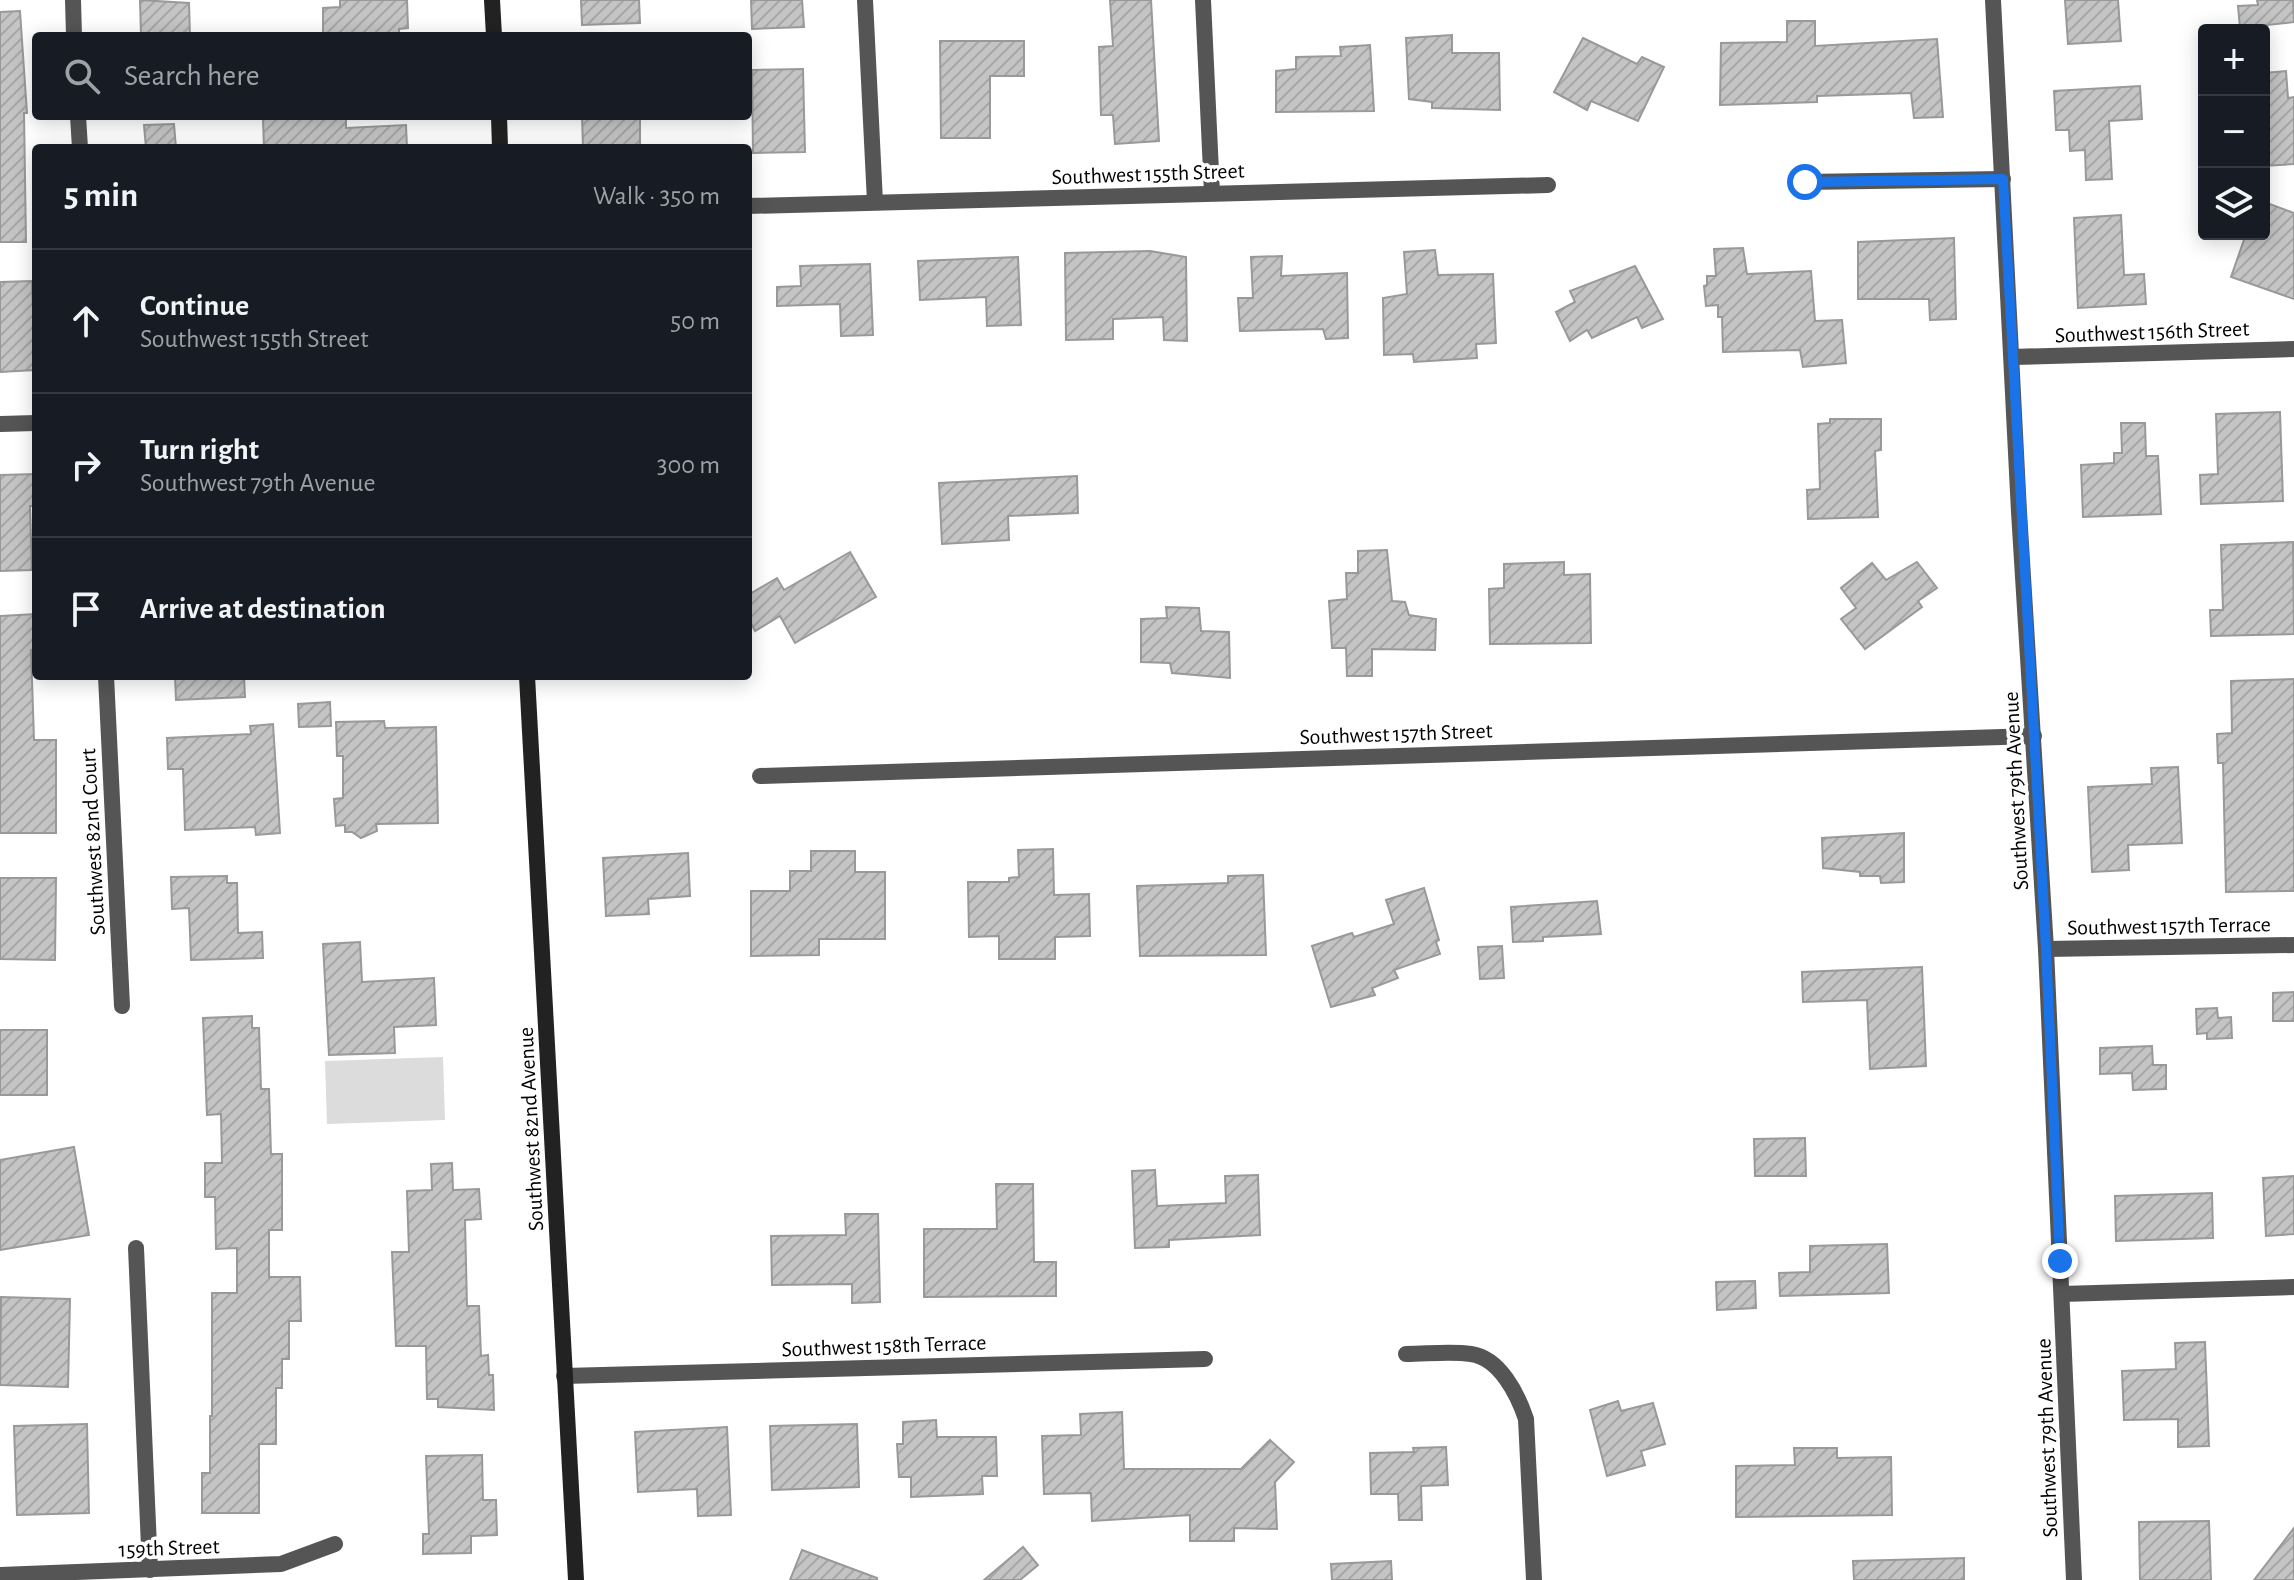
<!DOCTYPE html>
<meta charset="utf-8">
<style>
:root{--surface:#171b24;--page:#242831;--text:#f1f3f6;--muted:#9ea1a6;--line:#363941}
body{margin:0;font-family:"Alegreya Sans",sans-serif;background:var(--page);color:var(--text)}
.controls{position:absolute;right:24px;top:24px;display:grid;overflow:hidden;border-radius:8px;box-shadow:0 4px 20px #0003}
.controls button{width:72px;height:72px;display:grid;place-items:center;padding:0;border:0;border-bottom:2px solid var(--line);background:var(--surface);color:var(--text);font:40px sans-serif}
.stop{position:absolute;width:24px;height:24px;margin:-18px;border:6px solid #1a73e8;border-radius:50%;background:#fff}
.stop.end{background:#1a73e8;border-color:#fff;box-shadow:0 2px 8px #0008}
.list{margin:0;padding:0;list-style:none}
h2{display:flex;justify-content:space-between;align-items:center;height:104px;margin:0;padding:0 32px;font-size:34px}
h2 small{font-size:26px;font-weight:400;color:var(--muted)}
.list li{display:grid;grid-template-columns:52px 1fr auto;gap:24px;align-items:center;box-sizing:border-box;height:144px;padding:0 32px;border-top:2px solid var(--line)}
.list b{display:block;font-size:30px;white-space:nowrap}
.list p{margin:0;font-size:26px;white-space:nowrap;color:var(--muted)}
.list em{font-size:26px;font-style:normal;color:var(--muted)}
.icon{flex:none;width:44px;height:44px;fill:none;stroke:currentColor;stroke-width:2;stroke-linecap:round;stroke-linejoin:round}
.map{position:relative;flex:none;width:2294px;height:1580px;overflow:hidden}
.search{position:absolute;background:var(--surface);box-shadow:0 4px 20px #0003;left:32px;top:32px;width:720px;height:88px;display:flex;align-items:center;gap:20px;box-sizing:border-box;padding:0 28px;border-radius:8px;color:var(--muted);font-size:30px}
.panel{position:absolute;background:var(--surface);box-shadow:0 4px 20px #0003;left:32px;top:144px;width:720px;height:536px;border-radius:8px}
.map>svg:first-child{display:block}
.grass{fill:#dcdcdc}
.building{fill:url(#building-hatch);stroke:#999;stroke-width:2}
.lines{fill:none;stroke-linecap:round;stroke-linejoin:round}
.street{stroke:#555;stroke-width:16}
.secondary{stroke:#222;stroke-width:16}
.route{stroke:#1a73e8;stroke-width:10}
.labels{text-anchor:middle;stroke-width:7;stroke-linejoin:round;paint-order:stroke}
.street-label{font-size:22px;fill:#000;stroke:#fff}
</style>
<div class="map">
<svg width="2294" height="1580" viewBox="0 0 2294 1580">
<defs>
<pattern id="building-hatch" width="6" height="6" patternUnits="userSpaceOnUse" patternTransform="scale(2)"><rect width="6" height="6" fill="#c4c4c4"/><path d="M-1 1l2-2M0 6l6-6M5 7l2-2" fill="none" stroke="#a7a7a7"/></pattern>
</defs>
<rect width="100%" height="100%" fill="#fff"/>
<path class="grass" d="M443,1057L445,1120L327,1124L325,1061Z"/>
<g class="building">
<path d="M140,0L189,3L190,36H141Z"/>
<path d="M340,0H407L408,28L399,29V36L323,34V8L340,7Z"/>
<path d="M581,0H639L640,23L582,25Z"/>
<path d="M751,0H802L804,27L752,29Z"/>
<path d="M1110,0H1151L1159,141L1115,144L1113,115H1101L1099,47L1113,46Z"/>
<path d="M2065,0H2118L2121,41L2068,44Z"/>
<path d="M2257,0H2293L2294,22L2240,28L2238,6L2258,5Z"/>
<path d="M20,11L27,113H24L26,242H0V12Z"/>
<path d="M1787,21H1815V46L1937,39L1943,117L1914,118L1911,93L1817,96V102L1720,105L1721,43L1787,42Z"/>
<path d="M1452,35V53H1499L1500,110L1432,108V102L1409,99L1406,38Z"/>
<path d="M1583,38L1637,64L1642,57L1664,67L1638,121L1591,101L1587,110L1554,92Z"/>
<path d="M940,41H1024V76H990V138H941Z"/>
<path d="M1370,45L1374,111L1276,112V71L1296,69V57L1341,56L1340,47Z"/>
<path d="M803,69L805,152L753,153L752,70Z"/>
<path d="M2286,71L2288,98L2294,97V164L2264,166V73Z"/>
<path d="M2140,86L2142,119L2109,121L2112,179L2086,180L2085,150L2070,151L2069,130H2056L2054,91Z"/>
<path d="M322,116H346V128L406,125L407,148H264L263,119Z"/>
<path d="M582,116H640V148H583Z"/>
<path d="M174,124L176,148H146L144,125Z"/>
<path d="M2264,202L2294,213V299L2231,277L2246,234H2264Z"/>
<path d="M2121,215L2124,275L2144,274L2146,304L2078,308L2074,218Z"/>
<path d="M1954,238L1956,319L1930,320L1929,299H1858V242Z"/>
<path d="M1743,248L1747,274L1811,271L1815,321L1842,320L1846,363L1803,367L1800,350L1723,352L1722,317H1718V305L1706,306L1704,286L1707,285V276H1716L1714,249Z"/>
<path d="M1435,250L1438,275L1493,274L1496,343L1476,344L1477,358L1414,362L1413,354L1384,355L1383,298L1407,294L1404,252Z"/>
<path d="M1150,251L1186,257L1187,341L1164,340L1163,317L1113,319V339L1066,340L1065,253Z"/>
<path d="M1282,256L1281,276L1347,273L1348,338L1326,339L1323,329L1240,331L1238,298H1253L1251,257Z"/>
<path d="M1018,257L1021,325L987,326L986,297L920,300L918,261Z"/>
<path d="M870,264L873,335L841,336L840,304L777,306V287L801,286L800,266Z"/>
<path d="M1635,266L1663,319L1642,328L1637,317L1592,338L1587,330L1570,341L1556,312L1575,302L1570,291Z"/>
<path d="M32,281L35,370L0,372V282Z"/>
<path d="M2280,412L2283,501L2201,504L2200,475L2218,474L2216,414Z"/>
<path d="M1830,419H1881V450L1875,451L1878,517L1808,519L1807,490L1820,489L1818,424L1830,423Z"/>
<path d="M2121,423H2145L2146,456H2158L2161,514L2083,517L2081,465L2114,463V453H2122Z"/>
<path d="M36,474V506H30L32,570L0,571V475Z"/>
<path d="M1077,476L1078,513L1008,516L1009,540L942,544L939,483Z"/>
<path d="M2293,542L2294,634L2211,636L2210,610H2223L2221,545Z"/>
<path d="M1387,550L1392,601L1405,602L1409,615L1436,619L1435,650L1372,649V676H1347L1346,648H1332L1329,601L1347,599L1346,573H1358V551Z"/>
<path d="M850,552L876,597L795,643L780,616L755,631L748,618V595L777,578L784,590Z"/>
<path d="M1564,562V575L1590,574L1591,643L1490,644L1489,589L1504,588V564Z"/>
<path d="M1917,562L1937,588L1918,601L1922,607L1865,649L1841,619L1856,608L1841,588L1872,563L1886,580Z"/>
<path d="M1166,607L1199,608L1201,631L1229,632L1230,678L1172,673L1170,663L1141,662V619L1167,618Z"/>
<path d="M36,614V650H31L34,740H56V833H0V616Z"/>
<path d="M175,676H244L245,697L176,700Z"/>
<path d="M2294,679V891L2226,892L2223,763H2218L2217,734L2232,733L2231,681Z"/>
<path d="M330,702L331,726L299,727L298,704Z"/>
<path d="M384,721L385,728L436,727L438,823L376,824L377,831L361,838L352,832H345V825L336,826L334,799L343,798V756H337L336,722Z"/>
<path d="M273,724L280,833L256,835L255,827L185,830L183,769H168L167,738L251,734L250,726Z"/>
<path d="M2178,767L2182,843L2128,845L2129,870L2092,872L2088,787L2152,784L2151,768Z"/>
<path d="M1904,833V882L1881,883L1880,876H1860V872L1823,868L1822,838Z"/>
<path d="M1053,849L1054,895L1089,894L1090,936L1055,937V959H999V936L969,937L968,882H1009V878L1019,877L1018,850Z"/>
<path d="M811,851H855V872H885V939H819V955L751,956V891H790V871H811Z"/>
<path d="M688,853L690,896L648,899L649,914L606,916L603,858Z"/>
<path d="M1263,875L1266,955L1140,956L1137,886L1228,883V876Z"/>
<path d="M227,876V883H237L238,933L262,932L263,958L191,960L189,908L172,909L171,877Z"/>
<path d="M0,878H56L55,960L0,959Z"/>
<path d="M1424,888L1439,940L1436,942L1440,954L1394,970L1398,978L1372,988L1375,995L1331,1007L1312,946L1352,933L1354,937L1394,924L1386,900Z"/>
<path d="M1597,901L1601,934L1543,937V941L1513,942L1511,907Z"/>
<path d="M360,942L362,982L434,978L436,1025L394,1027L395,1053L329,1055L323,944Z"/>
<path d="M1502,946L1504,978L1480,979L1478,947Z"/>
<path d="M1922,967L1926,1066L1870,1069L1867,1000L1803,1002L1802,972Z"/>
<path d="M2294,992V1021H2273V993Z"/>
<path d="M2217,1008L2218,1018L2231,1017L2232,1038L2207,1039V1033L2197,1034L2196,1009Z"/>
<path d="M252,1016V1028H259L261,1089H269L271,1154H282V1230H269V1277H300L301,1321H289V1359H282V1388H276V1444H259V1513H202V1473H210V1416H212V1293H237V1248L216,1249L215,1197H205V1163H222L221,1114L207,1115L203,1018Z"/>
<rect x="0" y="1030" width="47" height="65"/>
<path d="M2152,1046L2153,1065H2166V1089L2133,1090L2132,1073L2100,1074V1048Z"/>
<path d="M1805,1138L1806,1176H1755L1754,1139Z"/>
<path d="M74,1147L89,1235L0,1250V1160Z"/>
<path d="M452,1163L453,1190L479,1189L481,1219L465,1220L467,1306H479L481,1356L488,1355L489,1375H493L494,1410L438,1407V1399H427L426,1346H396L392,1252H409L407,1191L432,1190L431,1164Z"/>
<path d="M1155,1170L1157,1206L1226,1203L1225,1176L1258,1175L1260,1235L1169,1240V1247L1135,1248L1132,1171Z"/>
<path d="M2294,1176V1234L2266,1236L2263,1178Z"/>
<path d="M996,1184H1033L1034,1262H1056V1296L924,1297V1229H997Z"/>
<path d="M2212,1193L2213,1238L2116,1241L2115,1196Z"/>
<path d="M845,1214H878L880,1302L852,1303V1284L772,1285L771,1236L846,1235Z"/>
<path d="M1887,1244L1889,1293L1780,1296L1779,1273L1810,1272V1246Z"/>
<path d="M1755,1281L1756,1308L1717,1310L1716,1282Z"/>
<path d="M1,1297L70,1299L68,1387L0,1385Z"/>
<path d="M2205,1342L2209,1446L2178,1447V1419L2124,1420L2122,1371L2176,1369L2175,1343Z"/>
<path d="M1618,1401L1621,1411L1653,1403L1665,1444L1641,1451L1645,1465L1607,1476L1590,1410Z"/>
<path d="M1122,1412L1124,1469H1241L1270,1440L1294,1462L1275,1482L1277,1529L1234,1528V1541H1190V1515L1092,1521L1091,1493L1044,1494L1042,1436L1081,1435L1080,1414Z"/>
<path d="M936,1420L937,1437H996L997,1476H982L983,1494L911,1497V1477H899L897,1444H903V1422Z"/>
<path d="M87,1424L89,1513L17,1515L14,1426Z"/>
<path d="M857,1424L859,1487L772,1490L770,1426Z"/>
<path d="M727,1427L731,1515L698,1516L697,1489L638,1492L635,1432Z"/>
<path d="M1446,1447L1448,1485L1421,1486L1422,1520H1399L1398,1494H1371L1370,1453L1414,1452L1413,1448Z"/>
<path d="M1794,1448H1837V1458L1891,1457L1892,1515L1736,1517V1466L1795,1465Z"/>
<path d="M482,1455L483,1500H496L497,1535L471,1536V1553L423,1554V1534H429L426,1456Z"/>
<path d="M2209,1521L2211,1580H2140L2139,1522Z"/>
<path d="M2294,1528V1580H2254Z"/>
<path d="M1023,1547L1038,1565L1020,1580H984Z"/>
<path d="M802,1550L877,1578V1580H790Z"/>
<path d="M1964,1558V1580H1854L1853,1561Z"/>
<path d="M1391,1561L1392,1580H1332L1331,1564Z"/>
</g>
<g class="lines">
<g class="street">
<path d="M73,0L74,36"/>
<path d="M865,0L875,202"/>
<path d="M1203,0L1212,193"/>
<path d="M1993,0L2019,512L2046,949L2074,1580"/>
<path d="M78,116L80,148"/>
<path d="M1805,182L2003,179"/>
<path d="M748,206L1548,185"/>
<path d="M2012,357L2294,349"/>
<path d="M0,424L36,423"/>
<path d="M106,676L122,1006"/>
<path d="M760,776L2034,736"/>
<path d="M2046,949L2294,945"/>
<path d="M136,1248L150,1570"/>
<path d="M2062,1294L2294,1287"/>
<path d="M1406,1354C1427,1354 1450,1351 1471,1354C1500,1358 1518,1395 1526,1419L1534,1580"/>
<path d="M564,1376L1205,1359"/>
<path d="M0,1575L281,1564L335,1544"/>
</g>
<g class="secondary">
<path d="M492,0L494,36"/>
<path d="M499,116L500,148"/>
<path d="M527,676L576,1580"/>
</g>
</g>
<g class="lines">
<path class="route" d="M1805,182L2003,179L2046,949L2060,1261"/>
</g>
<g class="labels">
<g class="street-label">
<text transform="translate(1148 173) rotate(-2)" y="8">Southwest 155th Street</text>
<text transform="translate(2152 331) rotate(-2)" y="8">Southwest 156th Street</text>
<text transform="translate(1396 733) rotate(-2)" y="8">Southwest 157th Street</text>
<text transform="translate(2015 791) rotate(-93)" y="8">Southwest 79th Avenue</text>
<text transform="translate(92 842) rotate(-93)" y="8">Southwest 82nd Court</text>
<text transform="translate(2169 925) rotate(-1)" y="8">Southwest 157th Terrace</text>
<text transform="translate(530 1129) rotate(-93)" y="8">Southwest 82nd Avenue</text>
<text transform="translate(884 1345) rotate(-2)" y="8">Southwest 158th Terrace</text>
<text transform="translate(2046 1438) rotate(-92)" y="8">Southwest 79th Avenue</text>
<text transform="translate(169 1547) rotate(-2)" y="8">159th Street</text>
</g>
</g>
</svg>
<div class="controls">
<button>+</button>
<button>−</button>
<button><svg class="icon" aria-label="layers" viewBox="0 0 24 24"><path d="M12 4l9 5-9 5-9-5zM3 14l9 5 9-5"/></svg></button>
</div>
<div class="stop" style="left:1805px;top:182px"></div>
<div class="stop end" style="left:2060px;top:1261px"></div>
<div class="search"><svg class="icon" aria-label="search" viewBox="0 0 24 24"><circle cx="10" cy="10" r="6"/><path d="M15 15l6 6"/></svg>Search here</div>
<section class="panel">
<h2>5 min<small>Walk · 350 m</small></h2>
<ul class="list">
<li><svg class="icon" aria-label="ahead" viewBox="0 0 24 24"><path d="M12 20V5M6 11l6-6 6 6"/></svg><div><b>Continue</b><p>Southwest 155th Street</p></div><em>50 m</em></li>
<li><svg class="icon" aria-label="right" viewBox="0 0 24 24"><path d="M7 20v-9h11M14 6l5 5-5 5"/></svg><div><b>Turn right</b><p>Southwest 79th Avenue</p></div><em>300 m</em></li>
<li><svg class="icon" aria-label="arrive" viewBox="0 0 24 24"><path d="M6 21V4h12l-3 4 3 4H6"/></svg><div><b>Arrive at destination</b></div></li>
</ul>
</section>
</div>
